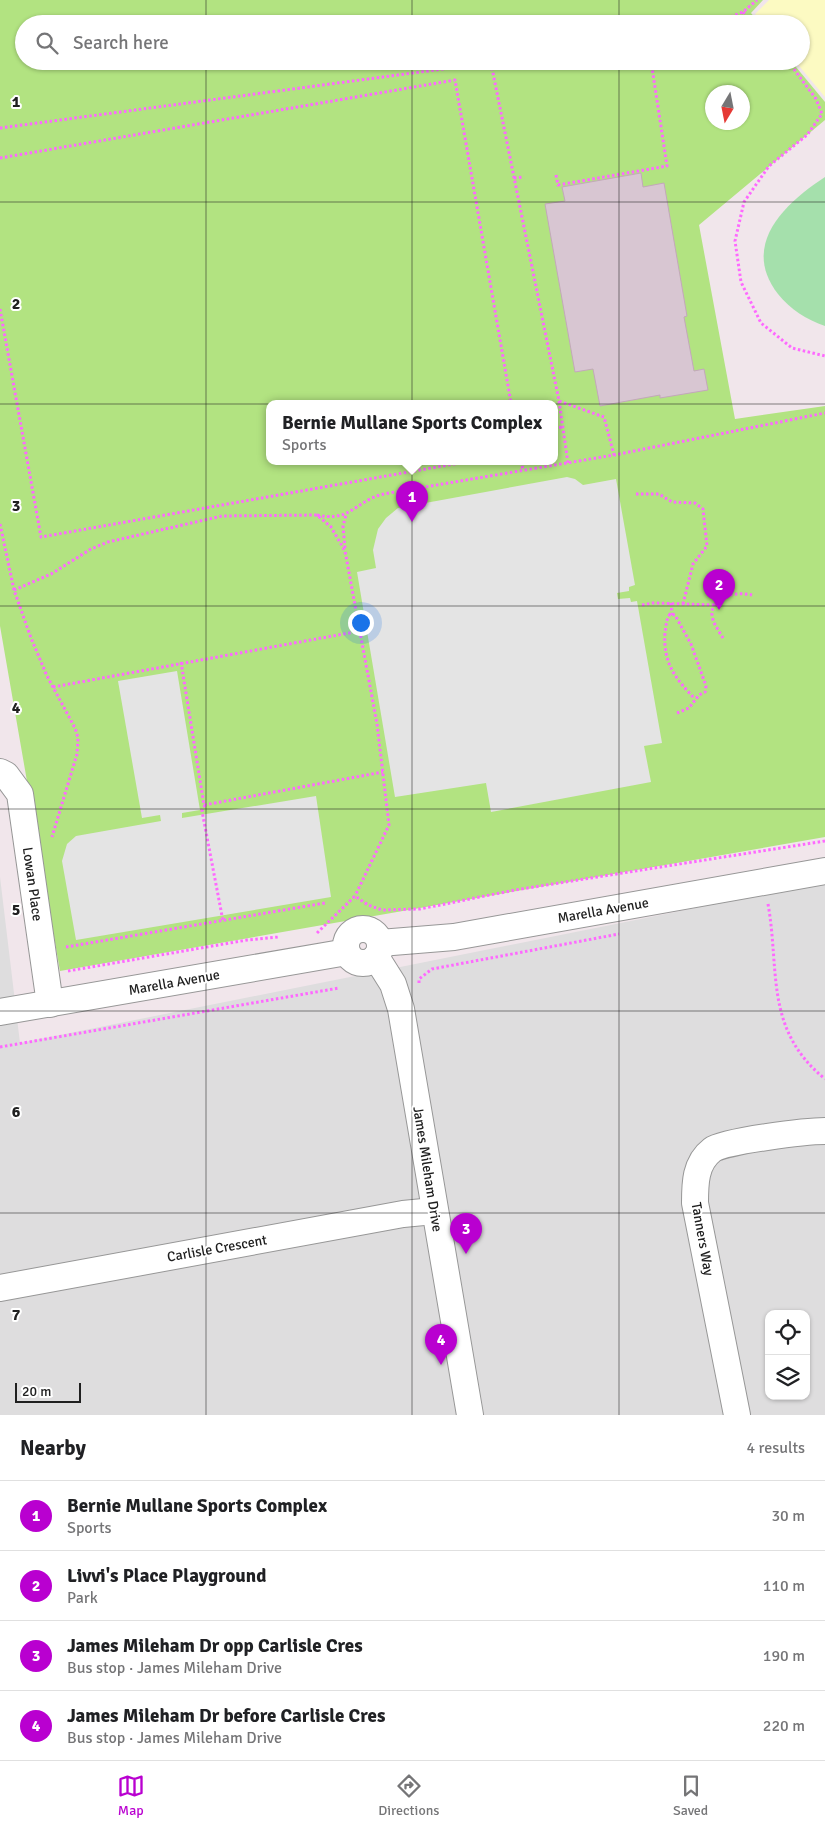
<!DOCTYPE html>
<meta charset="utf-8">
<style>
:root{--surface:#fff;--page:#f6f6f6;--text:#202124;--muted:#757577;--line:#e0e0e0;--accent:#b900d0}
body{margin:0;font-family:Signika,sans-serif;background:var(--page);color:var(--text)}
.controls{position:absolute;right:15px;bottom:15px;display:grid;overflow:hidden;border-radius:10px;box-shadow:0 1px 4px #0004}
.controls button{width:45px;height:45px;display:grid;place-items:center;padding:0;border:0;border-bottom:1px solid var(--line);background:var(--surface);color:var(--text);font:25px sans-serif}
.compass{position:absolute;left:705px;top:85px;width:45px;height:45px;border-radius:50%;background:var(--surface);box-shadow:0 1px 4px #0004;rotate:190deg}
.scale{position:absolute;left:15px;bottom:12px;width:66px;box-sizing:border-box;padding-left:5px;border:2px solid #202020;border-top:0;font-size:14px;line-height:18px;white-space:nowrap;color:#202020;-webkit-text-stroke:4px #fff;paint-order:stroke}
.you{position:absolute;left:360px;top:622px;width:18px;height:18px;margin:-12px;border:4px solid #fff;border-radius:50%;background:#1a73e8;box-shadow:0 0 0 8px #1a73e833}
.badge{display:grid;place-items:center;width:32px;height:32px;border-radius:50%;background:var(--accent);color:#fff;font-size:16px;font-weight:700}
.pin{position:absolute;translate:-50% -41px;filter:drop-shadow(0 1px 2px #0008)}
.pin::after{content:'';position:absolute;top:26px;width:18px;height:15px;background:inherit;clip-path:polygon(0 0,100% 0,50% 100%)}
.popup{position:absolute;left:266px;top:400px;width:292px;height:65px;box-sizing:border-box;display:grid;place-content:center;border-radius:10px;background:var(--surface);filter:drop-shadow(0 1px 4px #0005);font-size:16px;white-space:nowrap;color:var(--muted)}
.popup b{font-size:19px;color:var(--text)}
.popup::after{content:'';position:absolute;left:50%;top:100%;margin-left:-10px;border:10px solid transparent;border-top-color:var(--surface)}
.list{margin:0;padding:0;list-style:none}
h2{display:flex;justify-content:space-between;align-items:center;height:65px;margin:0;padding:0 20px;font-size:21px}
h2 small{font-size:16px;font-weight:400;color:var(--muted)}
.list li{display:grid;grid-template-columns:32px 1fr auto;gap:15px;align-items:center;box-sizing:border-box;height:70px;padding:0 20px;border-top:1px solid var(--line)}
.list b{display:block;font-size:19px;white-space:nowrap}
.list p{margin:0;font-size:16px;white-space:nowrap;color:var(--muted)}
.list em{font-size:16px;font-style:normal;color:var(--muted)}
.icon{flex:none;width:28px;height:28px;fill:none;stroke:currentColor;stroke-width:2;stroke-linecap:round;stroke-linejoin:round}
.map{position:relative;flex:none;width:825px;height:1415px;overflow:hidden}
.search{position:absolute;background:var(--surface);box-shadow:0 1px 4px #0004;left:15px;right:15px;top:15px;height:55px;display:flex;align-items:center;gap:12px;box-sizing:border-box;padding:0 18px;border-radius:28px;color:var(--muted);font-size:19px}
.sheet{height:345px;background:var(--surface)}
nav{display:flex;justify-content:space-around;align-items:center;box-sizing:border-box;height:70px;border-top:1px solid var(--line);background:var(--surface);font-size:14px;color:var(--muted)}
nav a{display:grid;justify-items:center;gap:2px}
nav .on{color:var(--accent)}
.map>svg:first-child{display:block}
.residential{fill:#deddde;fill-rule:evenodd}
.park{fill:#fcfac2}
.pitch{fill:#b2e381;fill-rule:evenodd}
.parking{fill:#e4e4e4}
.water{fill:#a5e0ac}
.building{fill:#d8c6d2;stroke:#c3a8ba}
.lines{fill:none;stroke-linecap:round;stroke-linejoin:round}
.minor-casing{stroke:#979797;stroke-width:28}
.path{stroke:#fe69ff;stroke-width:3;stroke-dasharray:2.5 2.5;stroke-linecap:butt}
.minor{stroke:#fff;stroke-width:26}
.grid{fill:none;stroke:#202020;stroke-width:1;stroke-opacity:0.55}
.labels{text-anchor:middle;stroke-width:4;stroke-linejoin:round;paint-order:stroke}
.street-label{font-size:14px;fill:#202020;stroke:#fff}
.grid-label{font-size:16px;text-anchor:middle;font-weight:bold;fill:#202020;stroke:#fff;stroke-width:4;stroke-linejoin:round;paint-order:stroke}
</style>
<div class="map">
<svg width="825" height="1415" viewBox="0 0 825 1415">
<rect width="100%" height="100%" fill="#f1e6eb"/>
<path class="residential" d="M0,877L20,1043L825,882V1415H0ZM769,1314H806V1396H769Z"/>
<path class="park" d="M769,0H825V97L795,61H801V24H764L755,14Z"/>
<path class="pitch" d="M0,0H763L751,13L760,24H24V61H791L825,102V120L699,225L735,419L825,406V837L60,971L0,626ZM712,92H742V122H712ZM270,403H554V461H270Z"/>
<g class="parking">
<path d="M567,477L575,479L583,485L616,479L635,585L629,587V591L617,593L618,599L630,598L631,602L637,601L662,743L644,746L651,782L491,812L486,783L395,797L357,572L376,568L373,550L378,529L386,518L398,508Z"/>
<path d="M177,671L200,810L182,813V818L316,796L331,897L76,940L62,861L67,844L76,836L161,821L160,815L142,818L118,681Z"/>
</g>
<path class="water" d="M825,177V326C807,320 790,309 778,294C740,245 785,203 825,177Z"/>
<path class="building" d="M641,173L643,187L664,183L687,316L684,317L694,371L704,369L708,390L660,398V395L600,406L593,369L575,372L545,204L565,201L562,187Z"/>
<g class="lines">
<defs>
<g id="minor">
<path d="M0,772L6,775L20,794L50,1004"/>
<circle cx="363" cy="946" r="17"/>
<path d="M380,943L454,937L825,871"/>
<path d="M376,957L393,984L401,1009L470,1415"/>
<path d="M0,1012L347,952"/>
<path d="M0,1288L403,1214L434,1211"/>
<path d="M737,1415L695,1203C695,1184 695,1163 712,1150C724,1141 807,1131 825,1131"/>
</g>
</defs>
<use href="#minor" class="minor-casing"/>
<g class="path">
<path d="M743,12L754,24"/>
<path d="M712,24L743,12L757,0"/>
<path d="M788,61L816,99L822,114L807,135L769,166L744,202L735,241L741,282L761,323L792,348L825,356"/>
<path d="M491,63L559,401L604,417L614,455"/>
<path d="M0,128L503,61"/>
<path d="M0,158L455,80L511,403"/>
<path d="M556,175L558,185L667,166L651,61"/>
<path d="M514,178L524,177"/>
<path d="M0,309L41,537L471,461"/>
<path d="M559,401L568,463"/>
<path d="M554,428L563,427"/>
<path d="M521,461L523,470"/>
<path d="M636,494H659L672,502L695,503L703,509L707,546L693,564L683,604"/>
<path d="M317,515C345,521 350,509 372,498C382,493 397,492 407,490L614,455L825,413"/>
<path d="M0,524L14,590L31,638L47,676L75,728L78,738L77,754L52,837"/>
<path d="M345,548L343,526L346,515"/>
<path d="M14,590L51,574L91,549L108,542L222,516L317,515L331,527L345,551L377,724L389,825L355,896"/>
<path d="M671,603L672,615"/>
<path d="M642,605L653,603L715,605"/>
<path d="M723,638C719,631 711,621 712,612C714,594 739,592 752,595"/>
<path d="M181,662L204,805L383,772"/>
<path d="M53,687L360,631"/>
<path d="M677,713L689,708L699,695L705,692L706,686L691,644L675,615L670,614C666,620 666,626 665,633C663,663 675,678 695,699"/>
<path d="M205,805L202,811L223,921"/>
<path d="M768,904C780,971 764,1029 825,1079"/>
<path d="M317,933L355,896L368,905L382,910L420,909L515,890L825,841"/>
<path d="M66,947L325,903"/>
<path d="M68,971L247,940L279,937"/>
<path d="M419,983V979L432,969L619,934"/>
<path d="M0,1047L339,988"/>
</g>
<use href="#minor" class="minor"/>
</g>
<path class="grid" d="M206,0V24M412,0V24M619,0V24M206,61V1415M412,61V1415M619,61V1415M0,202H825M0,404H825M0,606H825M0,809H825M0,1011H825M0,1213H825"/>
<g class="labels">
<g class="street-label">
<text transform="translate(33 884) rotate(82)" y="5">Lowan Place</text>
<text transform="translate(603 910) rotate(-10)" y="5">Marella Avenue</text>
<text transform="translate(174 982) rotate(-10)" y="5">Marella Avenue</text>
<text transform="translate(428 1169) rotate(81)" y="5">James Mileham Drive</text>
<text transform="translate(703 1239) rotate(80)" y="5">Tanners Way</text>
<text transform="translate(217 1248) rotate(-10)" y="5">Carlisle Crescent</text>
</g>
</g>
<g class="grid-label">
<text x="16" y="107">1</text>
<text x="16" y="309">2</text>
<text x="16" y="511">3</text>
<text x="16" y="713">4</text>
<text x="16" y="915">5</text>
<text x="16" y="1117">6</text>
<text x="16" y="1320">7</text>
</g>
</svg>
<div class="controls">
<button><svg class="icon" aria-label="locate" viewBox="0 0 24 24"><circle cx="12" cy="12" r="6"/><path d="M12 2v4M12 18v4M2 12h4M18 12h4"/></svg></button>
<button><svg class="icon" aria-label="layers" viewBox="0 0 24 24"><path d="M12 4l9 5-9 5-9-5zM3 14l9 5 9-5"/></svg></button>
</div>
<svg class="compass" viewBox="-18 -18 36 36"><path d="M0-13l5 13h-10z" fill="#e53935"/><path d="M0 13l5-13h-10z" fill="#757577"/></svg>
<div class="scale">20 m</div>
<div class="you"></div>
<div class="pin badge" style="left:412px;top:522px">1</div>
<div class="popup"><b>Bernie Mullane Sports Complex</b>Sports</div>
<div class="pin badge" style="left:719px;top:610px">2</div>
<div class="pin badge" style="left:466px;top:1254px">3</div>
<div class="pin badge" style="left:441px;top:1365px">4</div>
<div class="search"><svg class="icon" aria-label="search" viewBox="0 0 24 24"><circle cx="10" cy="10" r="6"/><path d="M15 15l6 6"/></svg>Search here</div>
</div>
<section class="sheet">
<h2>Nearby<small>4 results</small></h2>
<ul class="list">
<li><span class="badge">1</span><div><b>Bernie Mullane Sports Complex</b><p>Sports</p></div><em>30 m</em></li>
<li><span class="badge">2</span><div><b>Livvi's Place Playground</b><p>Park</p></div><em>110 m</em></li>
<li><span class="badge">3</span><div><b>James Mileham Dr opp Carlisle Cres</b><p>Bus stop · James Mileham Drive</p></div><em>190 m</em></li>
<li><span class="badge">4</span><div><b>James Mileham Dr before Carlisle Cres</b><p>Bus stop · James Mileham Drive</p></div><em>220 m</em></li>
</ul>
</section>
<nav>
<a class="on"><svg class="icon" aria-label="map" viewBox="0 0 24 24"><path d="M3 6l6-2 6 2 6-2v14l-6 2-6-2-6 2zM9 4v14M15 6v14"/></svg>Map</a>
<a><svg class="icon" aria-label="directions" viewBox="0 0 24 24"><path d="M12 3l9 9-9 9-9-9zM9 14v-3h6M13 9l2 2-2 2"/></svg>Directions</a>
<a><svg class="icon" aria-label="saved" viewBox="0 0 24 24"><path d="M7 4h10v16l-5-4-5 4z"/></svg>Saved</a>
</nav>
